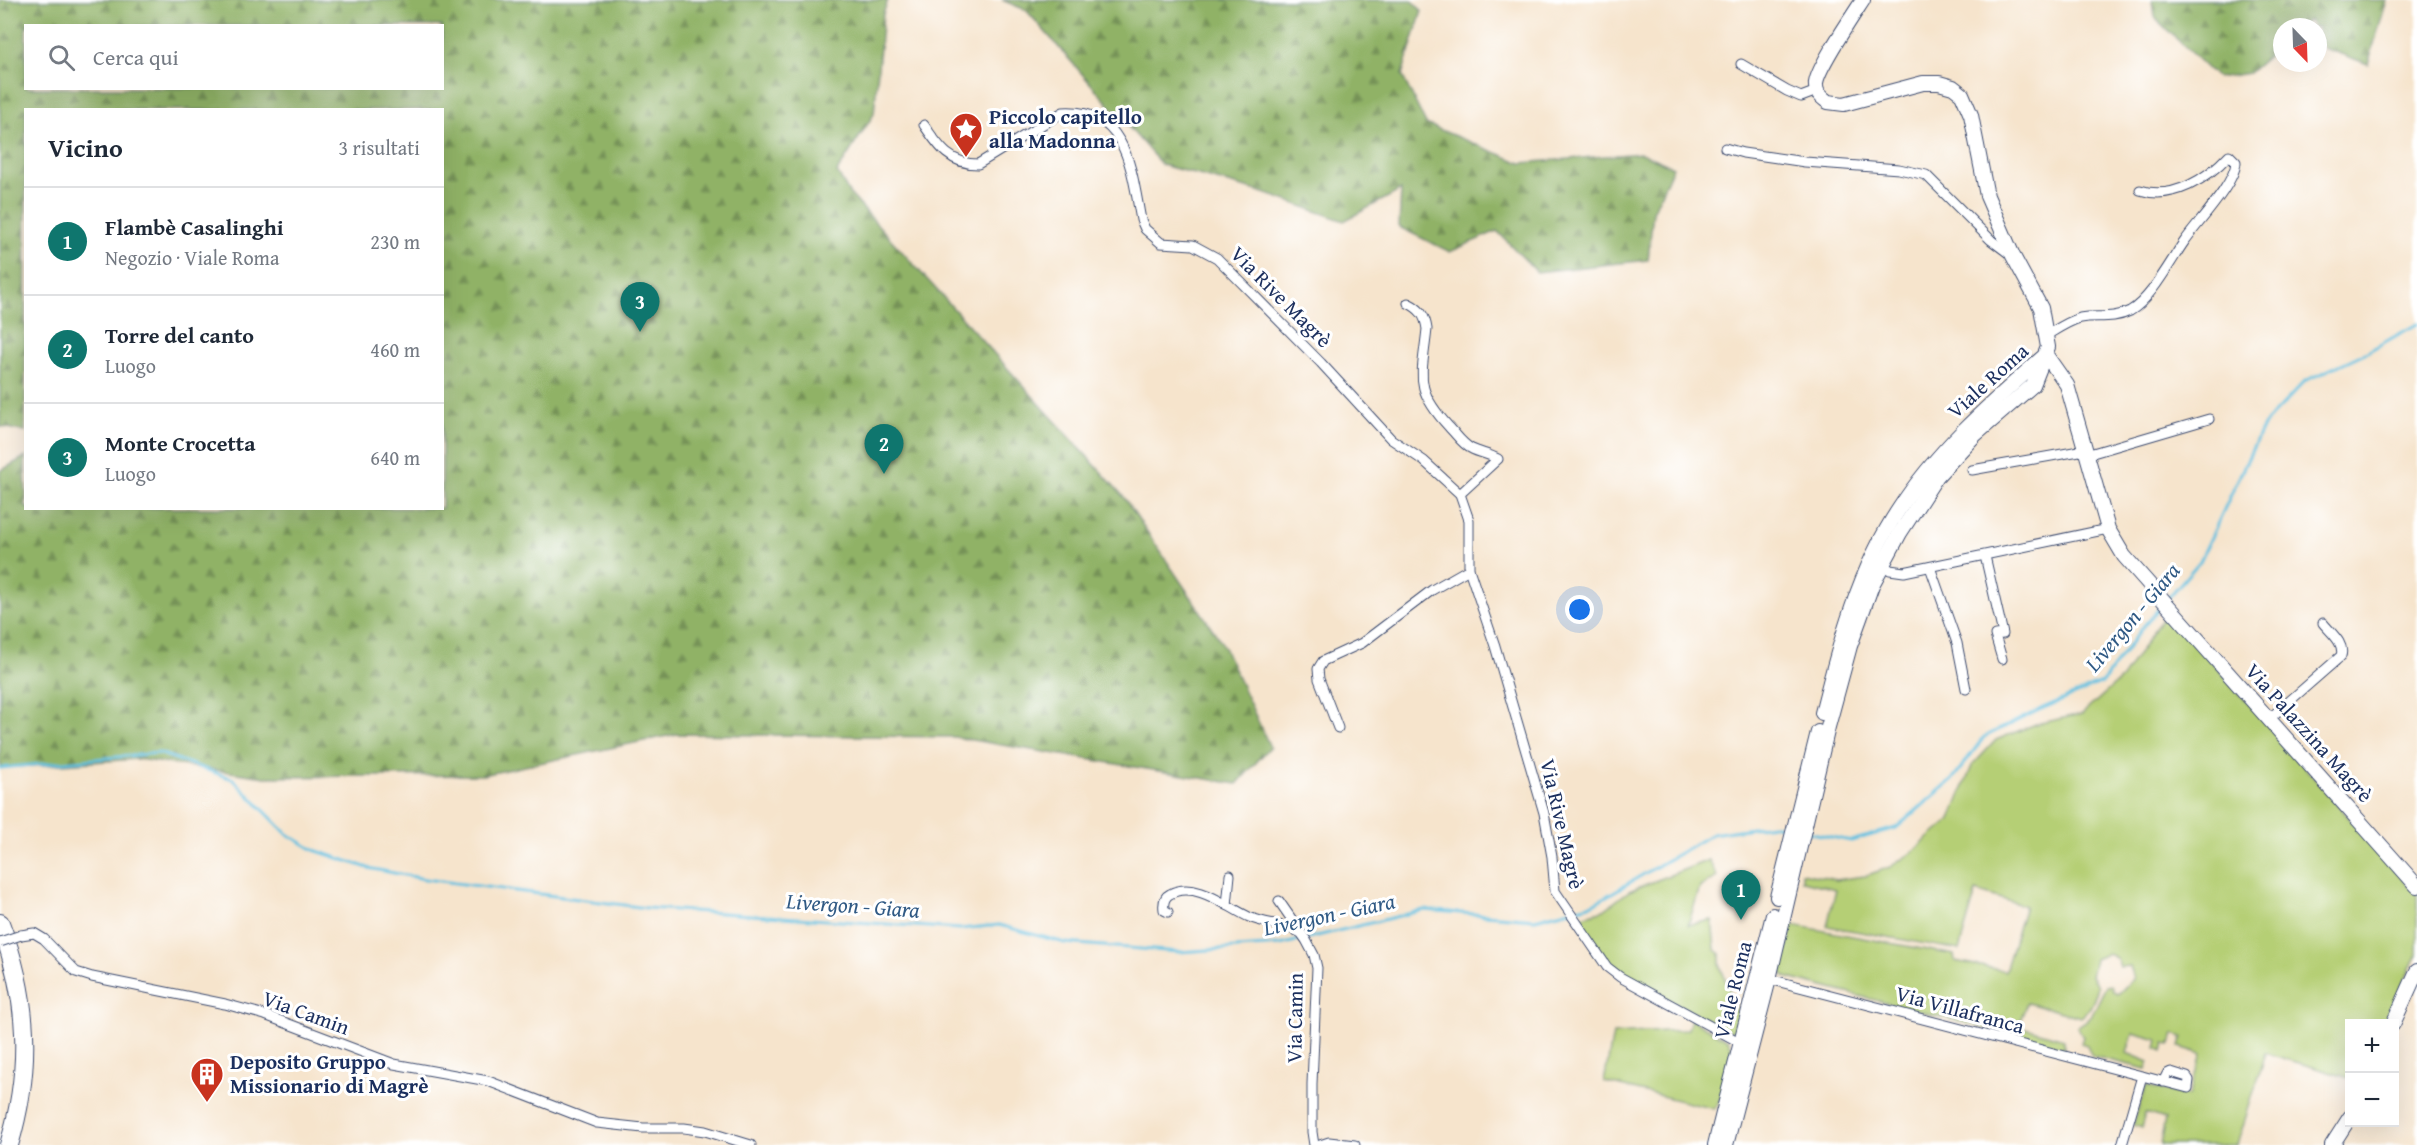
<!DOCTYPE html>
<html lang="it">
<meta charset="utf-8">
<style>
:root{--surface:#fff;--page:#f6f6f7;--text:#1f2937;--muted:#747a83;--line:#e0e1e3;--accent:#0f766e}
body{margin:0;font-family:"Gentium Book Plus",serif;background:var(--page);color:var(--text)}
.controls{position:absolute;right:18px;bottom:18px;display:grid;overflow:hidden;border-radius:0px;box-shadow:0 6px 24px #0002}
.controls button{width:54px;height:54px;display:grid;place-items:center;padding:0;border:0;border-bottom:2px solid var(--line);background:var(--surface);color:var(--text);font:30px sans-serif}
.compass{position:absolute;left:2273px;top:18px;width:54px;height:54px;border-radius:50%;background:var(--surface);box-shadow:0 6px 24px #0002;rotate:157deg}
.you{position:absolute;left:1580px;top:610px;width:21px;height:21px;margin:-15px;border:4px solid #fff;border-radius:50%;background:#1a73e8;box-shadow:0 0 0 9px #1a73e833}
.badge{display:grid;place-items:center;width:39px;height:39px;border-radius:50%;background:var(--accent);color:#fff;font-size:20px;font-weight:700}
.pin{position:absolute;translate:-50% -50px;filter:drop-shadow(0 2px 3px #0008)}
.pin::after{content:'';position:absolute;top:32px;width:21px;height:18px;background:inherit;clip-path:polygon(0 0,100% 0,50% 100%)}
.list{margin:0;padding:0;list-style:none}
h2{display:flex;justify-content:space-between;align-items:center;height:78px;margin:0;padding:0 24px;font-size:26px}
h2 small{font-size:20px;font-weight:400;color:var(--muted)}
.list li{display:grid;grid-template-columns:39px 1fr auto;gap:18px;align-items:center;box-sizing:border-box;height:108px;padding:0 24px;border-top:2px solid var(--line)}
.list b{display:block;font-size:22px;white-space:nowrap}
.list p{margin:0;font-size:20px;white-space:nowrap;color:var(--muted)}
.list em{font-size:20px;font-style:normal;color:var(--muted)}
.icon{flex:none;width:33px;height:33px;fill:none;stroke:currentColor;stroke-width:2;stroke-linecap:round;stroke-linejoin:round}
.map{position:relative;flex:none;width:2417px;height:1145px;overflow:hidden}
.search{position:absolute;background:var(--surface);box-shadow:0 6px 24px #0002;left:24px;top:24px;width:420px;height:66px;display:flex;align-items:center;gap:15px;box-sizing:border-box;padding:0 21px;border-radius:0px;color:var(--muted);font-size:22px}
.panel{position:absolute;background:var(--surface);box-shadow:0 6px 24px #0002;left:24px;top:108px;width:420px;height:402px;border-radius:0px}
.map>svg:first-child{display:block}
.grass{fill:#b5cf75;stroke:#687f6a;stroke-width:1.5}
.forest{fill:url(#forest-firs);stroke:#567062;stroke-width:1.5;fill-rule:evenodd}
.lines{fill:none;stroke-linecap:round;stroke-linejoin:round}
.stream{stroke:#62c0e0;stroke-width:3}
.street-casing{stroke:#3c4a6e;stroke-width:11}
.secondary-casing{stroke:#3c4a6e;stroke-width:16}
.highway-casing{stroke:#3c4a6e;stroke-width:20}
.street{stroke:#fff;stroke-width:9}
.secondary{stroke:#fff;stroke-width:14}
.highway{stroke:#fff;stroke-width:18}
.street-bridge-casing{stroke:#3c4a6e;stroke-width:11;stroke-linecap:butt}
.street-bridge{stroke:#fff;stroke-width:9}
.labels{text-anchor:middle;stroke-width:6;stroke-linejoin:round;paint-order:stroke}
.poi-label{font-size:21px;font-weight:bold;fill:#1b2f5e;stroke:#fff;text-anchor:start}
.street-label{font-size:21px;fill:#1b2f5e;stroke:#fff}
.water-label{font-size:22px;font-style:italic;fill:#305a85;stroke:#fff}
</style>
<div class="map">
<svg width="2417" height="1145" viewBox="0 0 2417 1145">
<defs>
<pattern id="forest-firs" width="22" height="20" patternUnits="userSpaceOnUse" patternTransform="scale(1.5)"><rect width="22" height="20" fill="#90b266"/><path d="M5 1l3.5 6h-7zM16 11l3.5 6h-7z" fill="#759157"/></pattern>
</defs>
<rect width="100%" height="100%" fill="#fff"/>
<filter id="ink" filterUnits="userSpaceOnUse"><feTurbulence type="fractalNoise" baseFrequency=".0167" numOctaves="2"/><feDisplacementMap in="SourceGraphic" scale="12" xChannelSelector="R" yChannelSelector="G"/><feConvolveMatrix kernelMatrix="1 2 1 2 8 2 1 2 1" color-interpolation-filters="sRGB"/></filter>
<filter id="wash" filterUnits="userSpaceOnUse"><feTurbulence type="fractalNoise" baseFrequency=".008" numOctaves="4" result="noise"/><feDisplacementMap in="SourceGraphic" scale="24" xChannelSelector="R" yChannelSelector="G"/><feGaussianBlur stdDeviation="1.35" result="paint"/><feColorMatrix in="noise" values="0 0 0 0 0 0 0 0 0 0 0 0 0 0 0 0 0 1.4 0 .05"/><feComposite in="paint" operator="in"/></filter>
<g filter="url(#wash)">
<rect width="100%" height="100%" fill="#f6e4cc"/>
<g class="grass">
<path d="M2167,611L2417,895V954L2384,1023L2350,1024L2349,1078L2266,1053L2237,1145H2160L2165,1119L2145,1113L2141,1128L2133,1125L2146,1086L2188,1096L2202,1054L2180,1047L2183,1037L2174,1034L2171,1044L2165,1043L2163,1051L2156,1048L2158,1040L2133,1033L2127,1053L2149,1062L2147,1069L2092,1056L2087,1045L2081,1043L2083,1037L2077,1027L2091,1017L2106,986L2111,985L2113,991L2118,994L2134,978L2130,966L2120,967C2118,958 2116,957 2107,954L2095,959L2091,976L2098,986C2095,998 2091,1010 2081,1017L2027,1003L2018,1026L2064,1039V1047L2062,1048L1785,977L1781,972L1793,925L1954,955L1955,961L2005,971L2025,906L1976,891L1959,950L1827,926L1836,889L1802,881V873L1836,880L1865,876L1890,867L1911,853L1951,819L1972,766L1996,740L2036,724L2082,714L2122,678Z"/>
<path d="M1709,860L1717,877L1700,887L1688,925L1712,920L1715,949L1720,953V965L1740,1020L1738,1029L1732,1032L1650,991L1613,967L1576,918L1604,910L1629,891Z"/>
<path d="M1691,1019L1728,1040L1732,1047C1730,1060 1723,1101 1714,1109L1604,1082L1613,1034L1683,1030L1688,1029Z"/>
</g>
<g class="forest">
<path d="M0,0H888L883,14L874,114L837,172L849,193L1123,496L1222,643L1270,747L1237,784L954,737L677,734L483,775L265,777L137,759L0,768V471L25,457L26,508H442V110H26L25,432L0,426ZM26,26H442V88H26Z"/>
<path d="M1002,0H1412L1422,11L1402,75L1426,124L1521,163L1641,153L1673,167L1653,212L1648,260L1537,272L1497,231L1450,252L1399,227L1401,190L1344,221L1261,192L1162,165L1026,10Z"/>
<path d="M2152,0H2387L2368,64L2324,48L2318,37V27H2313L2309,20L2301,27H2282V44L2249,73L2217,78L2154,17Z"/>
</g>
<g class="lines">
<g class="stream">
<path d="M2168,598L2200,561L2264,424L2305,381L2367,352L2417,324"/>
<path d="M0,768L159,753L233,779L287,834L314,850L368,868L425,879L647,908L960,929L999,925L1065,943L1179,952L1280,945L1424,910L1535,919L1593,904L1712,834L1772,825L1789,829"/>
<path d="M1807,832L1851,841L1896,828L1952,780L1984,737L2041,709L2102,683L2141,629L2162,605"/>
</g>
</g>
</g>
<g filter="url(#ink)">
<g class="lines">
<defs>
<g id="street">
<path d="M1741,64L1787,91L1801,97L1817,91"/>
<path d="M924,125C939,147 950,164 978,164L1063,112C1128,108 1132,174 1141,220L1145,229L1161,243L1193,245L1217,258L1321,363L1391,439L1424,461L1460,494L1469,520V569L1495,646L1544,813L1552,857L1555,891L1607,967L1620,977L1741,1043"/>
<path d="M1725,148L1743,153L1805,162L1899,169L1926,175L1991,240L2011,255"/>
<path d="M1408,303C1420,309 1425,315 1427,329C1422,377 1413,388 1449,427C1456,434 1463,445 1472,449C1480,453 1489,454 1498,459L1460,494"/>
<path d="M2047,335C2057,329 2069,321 2080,318C2097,315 2112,320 2130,311C2151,299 2170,262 2184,242C2197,223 2235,184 2236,162L2229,155C2208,178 2173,201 2140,190"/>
<path d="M2086,455L2209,419"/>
<path d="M1972,470L2085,450"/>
<path d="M1985,556L2003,634L1995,635L2002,659"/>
<path d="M1883,564L1890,570L1904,572L2108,529"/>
<path d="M1930,567L1957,643L1966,689"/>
<path d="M2269,719L2341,656C2345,643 2331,633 2323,623"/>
<path d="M1338,728L1319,679L1318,669L1323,661L1362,643L1432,590L1469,569"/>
<path d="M1279,901L1306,940L1314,955L1317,968L1312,1084V1132L1314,1145"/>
<path d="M1227,905L1230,875"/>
<path d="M1168,912L1164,910C1163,903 1164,897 1170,894C1196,880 1227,907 1249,917C1265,924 1284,924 1299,932"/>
<path d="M21,935L34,933L44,939L76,972L92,977L225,1004L265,1015L394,1064L488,1081L597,1123L643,1128H684L705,1131L751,1145"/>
<path d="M1769,979L2142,1076L2188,1088L2189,1080L2187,1077L2171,1072L2167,1074L2163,1082"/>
<path d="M1320,1145L1329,1142L1355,1145"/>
<path d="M2122,1145L2142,1076"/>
</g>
<g id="secondary">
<path d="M2046,355L2067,385L2108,529L2124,556L2417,886"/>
<path d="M1822,713C1839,645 1859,569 1899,509C1937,450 1990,404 2042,358"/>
<path d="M1777,897L1818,732"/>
<path d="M2393,1024L2417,971"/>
<path d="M1715,1145L1773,915"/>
<path d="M1726,1145L1769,979L1828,727L1850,646L1872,585L1900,533L1937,476L1975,435L2033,385L2048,347L2041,308L2013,256L1987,196L1971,115L1962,94L1953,87L1939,83H1923L1844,104L1828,102C1822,98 1815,92 1816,83C1818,67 1852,17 1863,0"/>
<path d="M2332,1145L2350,1117"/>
</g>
<path id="highway" d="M0,923C29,998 32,1068 9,1145"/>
</defs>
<use href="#street" class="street-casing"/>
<use href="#secondary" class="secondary-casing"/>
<use href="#highway" class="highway-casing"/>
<use href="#street" class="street"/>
<use href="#secondary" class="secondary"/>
<use href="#highway" class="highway"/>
<defs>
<path id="street-bridge" d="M0,942L21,935"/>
</defs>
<use href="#street-bridge" class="street-bridge-casing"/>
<use href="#street-bridge" class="street-bridge"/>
</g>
</g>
<defs>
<symbol id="sight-pin" viewBox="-11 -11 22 30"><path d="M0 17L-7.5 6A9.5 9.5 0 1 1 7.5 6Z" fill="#c8321e" stroke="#fff"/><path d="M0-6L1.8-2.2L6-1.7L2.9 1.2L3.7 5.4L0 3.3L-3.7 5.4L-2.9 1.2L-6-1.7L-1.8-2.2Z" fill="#fff"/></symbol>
<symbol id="building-pin" viewBox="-11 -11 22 30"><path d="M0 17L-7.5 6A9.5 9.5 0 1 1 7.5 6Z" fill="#c8321e" stroke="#fff"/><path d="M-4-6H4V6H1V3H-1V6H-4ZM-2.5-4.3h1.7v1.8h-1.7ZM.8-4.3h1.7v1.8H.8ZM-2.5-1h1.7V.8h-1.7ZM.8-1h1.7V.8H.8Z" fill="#fff"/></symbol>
</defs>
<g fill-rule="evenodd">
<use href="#sight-pin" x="947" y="110" width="38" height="52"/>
<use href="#building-pin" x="188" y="1055" width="38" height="52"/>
</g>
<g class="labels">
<g class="poi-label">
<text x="989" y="124">Piccolo capitello<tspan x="989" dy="24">alla Madonna</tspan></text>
<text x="230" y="1069">Deposito Gruppo<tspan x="230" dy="24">Missionario di Magrè</tspan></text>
</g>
<g class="street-label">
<text transform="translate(1281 297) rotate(45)" y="7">Via Rive Magrè</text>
<text transform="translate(1988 381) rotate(-42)" y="7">Viale Roma</text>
<text transform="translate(2309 733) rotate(48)" y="7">Via Palazzina Magrè</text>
<text transform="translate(1562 824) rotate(77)" y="7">Via Rive Magrè</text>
<text transform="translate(1733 990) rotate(-76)" y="7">Viale Roma</text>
<text transform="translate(1960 1010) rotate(15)" y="7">Via Villafranca</text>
<text transform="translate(306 1013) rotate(20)" y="7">Via Camin</text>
<text transform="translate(1295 1018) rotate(-89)" y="7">Via Camin</text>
</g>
<g class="water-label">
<text transform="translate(2132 617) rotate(-50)" y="8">Livergon - Giara</text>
<text transform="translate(853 905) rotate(4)" y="8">Livergon - Giara</text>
<text transform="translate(1329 914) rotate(-12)" y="8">Livergon - Giara</text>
</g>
</g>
</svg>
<div class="controls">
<button>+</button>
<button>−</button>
</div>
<svg class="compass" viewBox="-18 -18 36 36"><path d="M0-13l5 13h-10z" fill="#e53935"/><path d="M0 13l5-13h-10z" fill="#747a83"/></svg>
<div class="you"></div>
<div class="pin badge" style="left:1741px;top:920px">1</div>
<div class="pin badge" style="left:884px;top:474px">2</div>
<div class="pin badge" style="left:640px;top:332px">3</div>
<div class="search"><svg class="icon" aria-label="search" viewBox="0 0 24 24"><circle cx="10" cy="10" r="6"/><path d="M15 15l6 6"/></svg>Cerca qui</div>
<section class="panel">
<h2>Vicino<small>3 risultati</small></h2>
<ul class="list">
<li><span class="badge">1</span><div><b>Flambè Casalinghi</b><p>Negozio · Viale Roma</p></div><em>230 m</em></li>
<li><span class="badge">2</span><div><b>Torre del canto</b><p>Luogo</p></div><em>460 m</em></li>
<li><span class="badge">3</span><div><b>Monte Crocetta</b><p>Luogo</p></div><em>640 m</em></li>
</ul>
</section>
</div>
